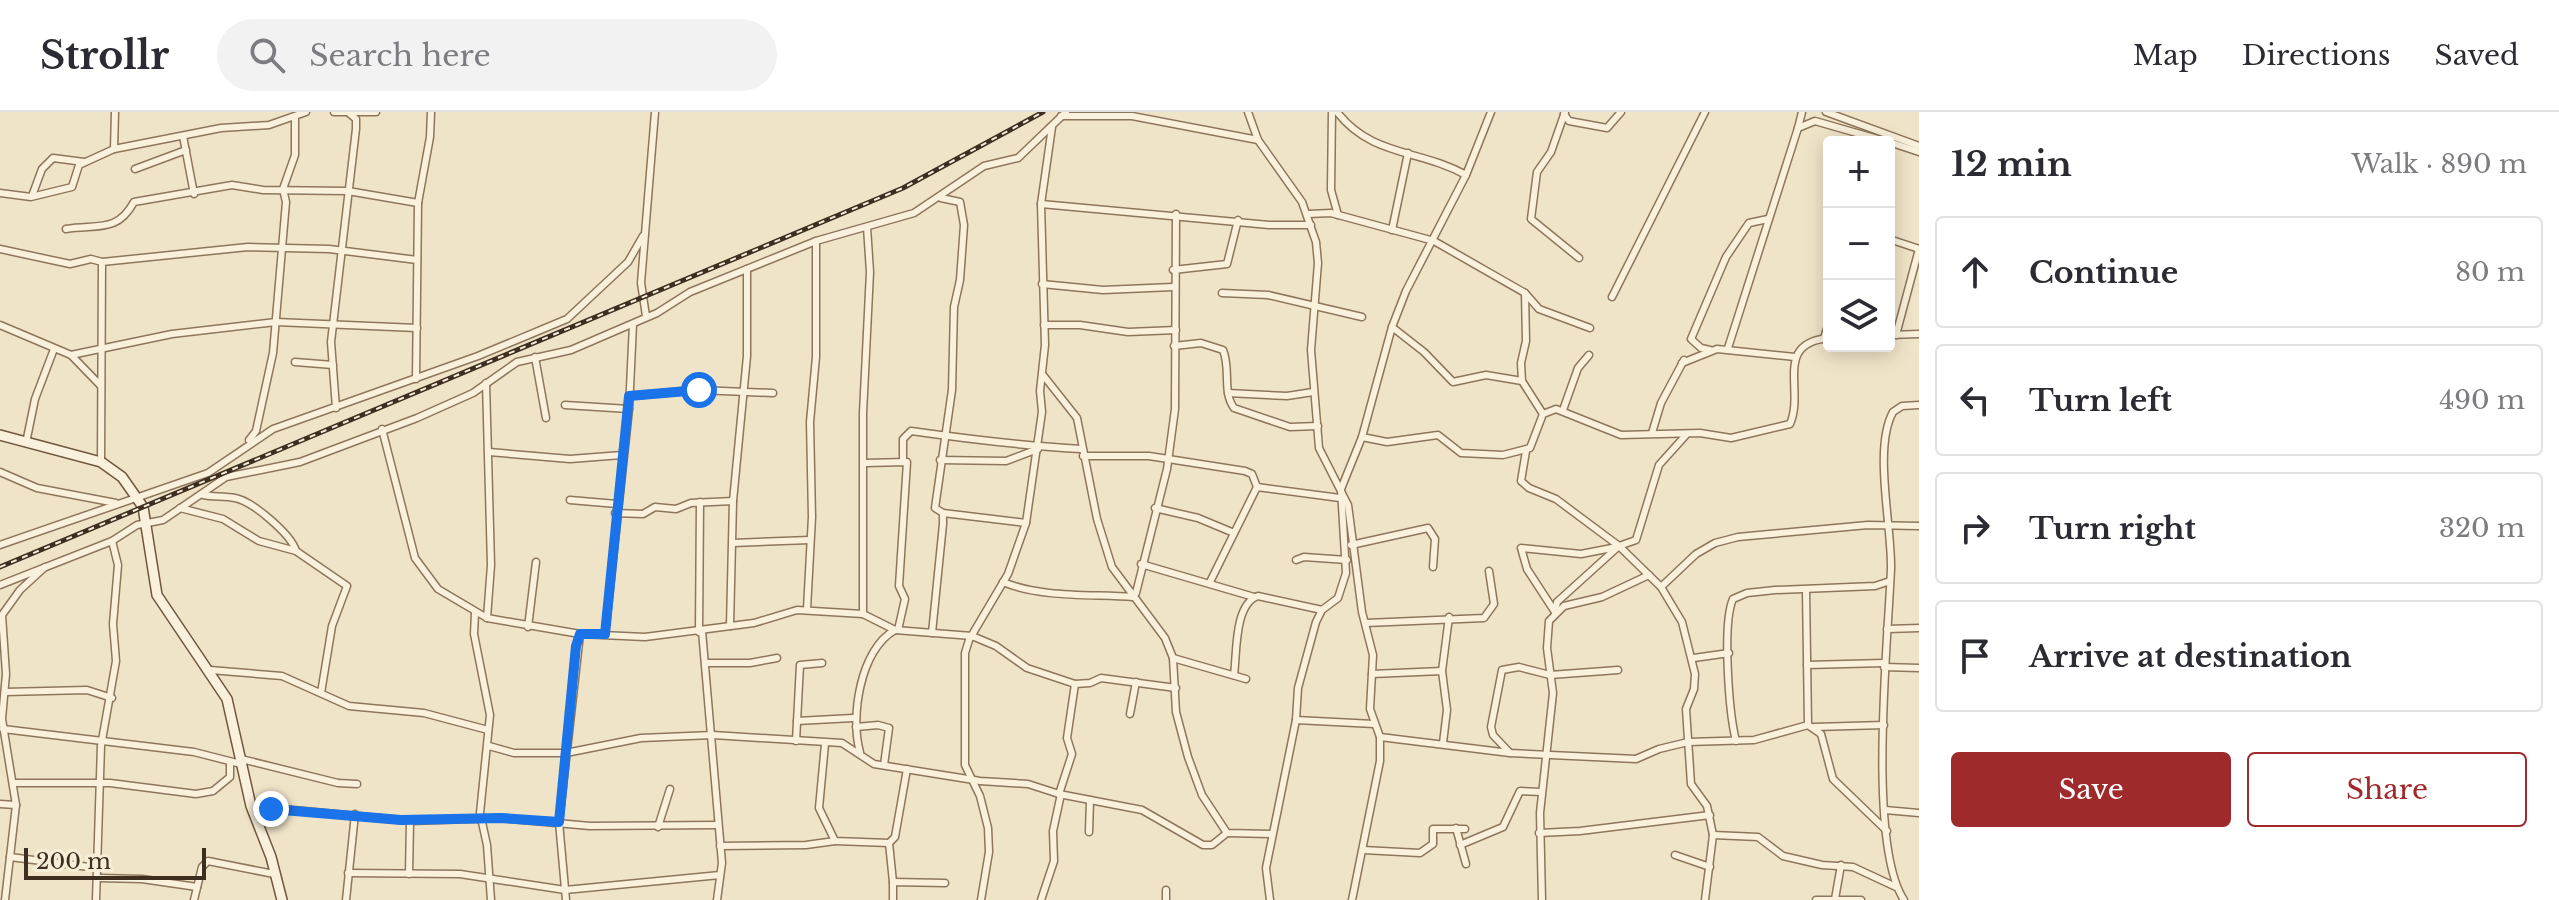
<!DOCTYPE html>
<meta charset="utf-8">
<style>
:root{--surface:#fff;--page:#f2f2f3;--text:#2b2b33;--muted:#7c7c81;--line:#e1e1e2;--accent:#9e2a2b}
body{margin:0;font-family:"Libre Baskerville",serif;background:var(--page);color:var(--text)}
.controls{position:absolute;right:24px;top:24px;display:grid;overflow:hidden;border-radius:8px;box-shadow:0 4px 20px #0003}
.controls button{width:72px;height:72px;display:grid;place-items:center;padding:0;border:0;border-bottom:2px solid var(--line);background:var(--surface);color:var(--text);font:40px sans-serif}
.scale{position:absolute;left:24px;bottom:20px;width:182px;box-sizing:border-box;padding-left:8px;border:4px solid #3d2e20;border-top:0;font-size:22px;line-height:28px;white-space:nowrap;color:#3d2e20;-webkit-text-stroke:6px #f7eed8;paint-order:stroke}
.stop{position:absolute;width:24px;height:24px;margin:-18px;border:6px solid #1a73e8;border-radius:50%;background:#fff}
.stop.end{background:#1a73e8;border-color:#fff;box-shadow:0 2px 8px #0008}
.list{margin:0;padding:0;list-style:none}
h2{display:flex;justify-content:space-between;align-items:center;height:104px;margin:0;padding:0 32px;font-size:34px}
h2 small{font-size:26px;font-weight:400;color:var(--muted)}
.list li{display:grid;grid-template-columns:52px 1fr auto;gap:24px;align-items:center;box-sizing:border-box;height:112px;margin:0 16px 16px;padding:0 16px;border:2px solid var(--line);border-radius:8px}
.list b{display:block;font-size:30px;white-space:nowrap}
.list em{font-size:26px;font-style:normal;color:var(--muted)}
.actions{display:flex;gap:16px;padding:24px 32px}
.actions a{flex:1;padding:18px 0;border:2px solid var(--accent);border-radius:8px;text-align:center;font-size:28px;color:var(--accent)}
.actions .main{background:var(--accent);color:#fff}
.icon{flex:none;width:44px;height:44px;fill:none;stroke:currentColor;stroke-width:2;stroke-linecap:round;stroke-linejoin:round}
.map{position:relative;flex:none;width:1919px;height:788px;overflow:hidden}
header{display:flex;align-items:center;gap:48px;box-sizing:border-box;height:112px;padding:0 40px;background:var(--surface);border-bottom:2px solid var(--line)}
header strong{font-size:38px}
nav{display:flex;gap:44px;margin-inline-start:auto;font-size:28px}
.search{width:560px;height:72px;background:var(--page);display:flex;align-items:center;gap:20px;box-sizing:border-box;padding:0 28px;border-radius:44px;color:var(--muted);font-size:30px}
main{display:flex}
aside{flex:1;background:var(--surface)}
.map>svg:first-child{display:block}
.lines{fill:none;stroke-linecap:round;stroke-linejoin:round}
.street-casing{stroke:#8d765c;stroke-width:9}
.secondary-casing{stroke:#6f573f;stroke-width:12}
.street{stroke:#faf1dc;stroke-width:6}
.secondary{stroke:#faf1dc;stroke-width:9}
.rail-casing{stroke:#3d2e20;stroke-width:5}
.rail{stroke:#f7eed8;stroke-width:2;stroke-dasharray:6;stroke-linecap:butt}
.route{stroke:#1a73e8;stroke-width:10}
</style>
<header>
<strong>Strollr</strong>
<div class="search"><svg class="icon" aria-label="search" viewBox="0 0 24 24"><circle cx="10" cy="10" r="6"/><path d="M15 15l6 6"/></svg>Search here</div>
<nav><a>Map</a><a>Directions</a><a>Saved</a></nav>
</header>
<main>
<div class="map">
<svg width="1919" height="788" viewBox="0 0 1919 788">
<rect width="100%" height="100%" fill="#f0e4c8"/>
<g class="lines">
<defs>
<g id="street">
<path d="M334,0H376"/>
<path d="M1248,0L1258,28L1302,90L1316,130L1318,151L1311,238L1319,336L1348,393L1362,500L1373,543L1370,597L1380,625V649L1352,788"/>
<path d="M1332,0L1331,78L1338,103"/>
<path d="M1337,0C1372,45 1419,37 1466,63"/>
<path d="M1565,0L1551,40L1537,60L1531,107L1579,146"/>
<path d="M1826,0L1919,34"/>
<path d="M1564,2L1569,9L1607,16L1621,0"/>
<path d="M1061,4H1132L1258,28"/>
<path d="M1798,16L1802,0"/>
<path d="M183,24L194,82"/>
<path d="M1889,30L1919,40"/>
<path d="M114,37L115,0"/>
<path d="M135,57L186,38"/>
<path d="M0,81L31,85L72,75L79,53L114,37L221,16L269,13L306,0"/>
<path d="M32,84L42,57L53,46L84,50"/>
<path d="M1041,92L1269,113H1311"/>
<path d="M1308,102L1331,101L1434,129L1525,181L1526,229L1521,251L1522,269L1543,302"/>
<path d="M66,117C98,112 117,121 134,90L232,73L263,78L348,79L418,91"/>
<path d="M1392,118L1408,41"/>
<path d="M1889,127L1919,137"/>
<path d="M0,137L70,152L91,147L102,150"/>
<path d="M1173,158L1227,152L1238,108"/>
<path d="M1042,172L1103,178L1173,175"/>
<path d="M1222,181L1268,183L1362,205"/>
<path d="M1525,181L1539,197L1590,216"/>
<path d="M1612,185L1705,0"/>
<path d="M646,204L641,171L655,0"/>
<path d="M0,213L71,243L101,274"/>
<path d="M1044,213H1080L1128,220L1176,218"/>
<path d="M1392,215L1424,240L1453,270L1486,263L1522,269"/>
<path d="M1889,223L1919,222"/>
<path d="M1896,223L1919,137"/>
<path d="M1824,226L1829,211"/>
<path d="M1174,234L1201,231L1223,238C1231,257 1222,280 1234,296L1290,315L1318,314"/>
<path d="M1728,236L1798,16L1815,9L1888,30"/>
<path d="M1710,238L1701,236L1691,227L1726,145L1749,111L1768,107"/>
<path d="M71,243L172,222L276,210L417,216"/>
<path d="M535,245L546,306"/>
<path d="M295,250L333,253"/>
<path d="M1682,251L1717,237L1795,245"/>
<path d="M1043,263L1077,306L1097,407L1112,455L1165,526L1173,546L1176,600L1188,645L1202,683L1227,721L1271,722"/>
<path d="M416,267L418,91L430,25L431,0"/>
<path d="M486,271L491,453L487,506"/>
<path d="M1228,281L1287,284L1313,280"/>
<path d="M629,284L699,278L773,281"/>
<path d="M565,293L629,297"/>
<path d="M336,296L331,230L356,17V7L349,1"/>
<path d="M1563,298L1578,256L1589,243"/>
<path d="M382,317L415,446L438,477L487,506L580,522L645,525L754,511L797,498L863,502L895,518L972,524L996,534L1027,556L1075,572L1090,571L1101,566L1176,576"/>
<path d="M1652,321L1661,291L1684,248"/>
<path d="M1362,325L1387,330L1438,323L1461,341L1503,343L1530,336L1543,302L1556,297L1621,323L1700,321L1731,326L1790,312C1805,278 1773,231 1829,226"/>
<path d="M249,328L256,319L273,241L286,90L283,77L295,43V5"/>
<path d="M26,331L35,287L54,237"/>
<path d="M1526,339L1521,369L1529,376L1556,387L1619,434L1661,475L1682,510L1695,562L1694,577L1686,597L1691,672L1707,694L1713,723L1705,788"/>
<path d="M489,340L570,347L622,343"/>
<path d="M1083,344H1149L1245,359L1252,362L1257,375"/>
<path d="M940,348L1006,349L1038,337"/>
<path d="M903,349V327L911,319C968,327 1024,334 1081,337"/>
<path d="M101,350L102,150L248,135L329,137L417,148"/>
<path d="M865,351L907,350L899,474L905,487L898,518"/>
<path d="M0,360L37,376L116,391"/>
<path d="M203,383C213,385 224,384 235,386C252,389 291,422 296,439"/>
<path d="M570,388L617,392"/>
<path d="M180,396L223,407L259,429L296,439L347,474L332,514L321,581"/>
<path d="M1155,396L1198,406L1234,421"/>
<path d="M615,401L643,402L655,395L676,397L691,391L733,389"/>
<path d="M943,401L1026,411"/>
<path d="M733,431L810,428"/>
<path d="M0,433L208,361L273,317L478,244L567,207L628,150L643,124"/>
<path d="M1351,433L1428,416L1435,427L1433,455"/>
<path d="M1296,448L1304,445L1347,448"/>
<path d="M1141,452L1254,485"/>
<path d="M1003,470C1042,486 1091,482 1133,485L1136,481L1167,357L1175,297L1176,102"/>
<path d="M1210,470L1257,375L1340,386"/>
<path d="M0,473L112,429L137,413L163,408L226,365L300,350L417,306L473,281L517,250L571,238L657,201L690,180L816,129L914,101L984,54L1018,46L1066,0"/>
<path d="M1661,475L1696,442L1715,431L1738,425L1868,413L1919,414"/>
<path d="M1806,478L1808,613"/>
<path d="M807,497L812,405L810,310L816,245V129"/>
<path d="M1555,500L1557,490L1619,434L1636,428L1659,353L1686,323"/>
<path d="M1555,500L1527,457L1521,436L1581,442L1617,435"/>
<path d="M475,501L474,522L490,603L480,701L487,733L491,788"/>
<path d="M863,502V301L870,160L867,115"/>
<path d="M1366,511L1484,506L1494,492L1489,459"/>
<path d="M730,514L733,389L747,244V157"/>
<path d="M528,515L536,450"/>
<path d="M1887,517L1919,516"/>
<path d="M702,519L722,751L717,788"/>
<path d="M699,520L700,390"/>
<path d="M932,521L943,412V401L935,396L952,278L954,195L960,168L964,113L960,90L941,86"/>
<path d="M605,522L629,297L633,212"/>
<path d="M1173,546L1246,567"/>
<path d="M1694,546L1729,541"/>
<path d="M708,551H750L777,546"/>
<path d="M1807,553L1884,551"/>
<path d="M1884,555L1919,556"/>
<path d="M210,558L282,564L349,594L424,601L488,618"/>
<path d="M1442,559L1449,505"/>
<path d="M1372,562L1442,559L1447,598L1443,631"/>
<path d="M1234,563C1237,541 1234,492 1258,484L1322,498"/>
<path d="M5,580L87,578L112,586"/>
<path d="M1130,602L1136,570"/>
<path d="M1296,608L1374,612"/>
<path d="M797,609L853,606"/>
<path d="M856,615L878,613L889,616L884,653"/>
<path d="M1814,615L1884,613"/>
<path d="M3,617L194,640L241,652"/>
<path d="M1380,625L1510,641L1636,647L1659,637L1688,630L1754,628L1808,613L1821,622L1833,667L1887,719"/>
<path d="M796,629L800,553L822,551"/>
<path d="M1736,629C1729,601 1722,512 1733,487L1747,481L1775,478L1875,474L1890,469"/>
<path d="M825,632L819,696L835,729L889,731L895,725L907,657"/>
<path d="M489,634L514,641H566L641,626L713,623L842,631L874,652L980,669L1028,672L1059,682L1072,642L1067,626L1075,572"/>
<path d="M860,640C850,606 860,537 895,518"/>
<path d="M1510,641L1493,623L1491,615L1502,558L1519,555L1550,563L1618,558"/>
<path d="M241,647L338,671L357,672"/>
<path d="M14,671H110L196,682L213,679L230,665V651"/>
<path d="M1059,682L1142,698L1203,733H1212L1227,721"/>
<path d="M0,692L16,693"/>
<path d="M251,694L410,709L501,706L590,714L717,713"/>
<path d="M1885,698L1919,701"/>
<path d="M658,715L670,677"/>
<path d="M1456,716L1466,752"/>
<path d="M1089,720L1090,688"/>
<path d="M1539,721L1580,719L1710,703"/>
<path d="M1713,723L1758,725L1783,744L1822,753L1853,755L1896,775"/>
<path d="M889,731L893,770"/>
<path d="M1460,733L1503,715L1520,679L1541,680"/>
<path d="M720,734L806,733L835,729"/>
<path d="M1363,738L1420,741L1433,732V717H1465"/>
<path d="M1675,743L1710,755"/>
<path d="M10,745L97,756"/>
<path d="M348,761L460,762L565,778L720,763"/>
<path d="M409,762L410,709"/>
<path d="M98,766L142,767L197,775"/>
<path d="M1835,787L1841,753"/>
<path d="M5,788L16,693L2,607L6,562L2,503L20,478L45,455"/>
<path d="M96,788L101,634L116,549L113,512L118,453L112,429"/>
<path d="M194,788L202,755L208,749L274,762"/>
<path d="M346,788L355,702"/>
<path d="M566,788L559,710L580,522"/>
<path d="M893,788V770L945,771"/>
<path d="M981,788L989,740L988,716L980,684L965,653V541L969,528L1008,462L1026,411L1042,300L1040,279L1045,233L1041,92L1052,15"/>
<path d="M1041,788L1054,749L1053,719L1061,682"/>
<path d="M1166,788V778"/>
<path d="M1270,788L1266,756L1296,608L1298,576L1316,510L1322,498L1338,486L1346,461L1341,377L1362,325L1392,215L1406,179L1466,63L1491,0"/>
<path d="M1542,788L1540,701L1553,581L1547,536L1549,509L1564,494L1602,485L1649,463"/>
<path d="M1816,788H1861"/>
<path d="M1904,788C1867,731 1888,529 1891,457C1892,414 1873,336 1893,300L1902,294L1919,293"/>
</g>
<path id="secondary" d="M0,323L101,350L122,365L143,395L157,483L227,587L251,694L271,745L282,788"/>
</defs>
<use href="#street" class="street-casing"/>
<use href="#secondary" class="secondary-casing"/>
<use href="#street" class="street"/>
<use href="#secondary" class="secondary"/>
<defs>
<path id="rail" d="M0,455L903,76L1043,0"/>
</defs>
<use href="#rail" class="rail-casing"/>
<use href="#rail" class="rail"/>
</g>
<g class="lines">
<path class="route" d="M271,697L401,708L501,706L559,710L576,534L580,522H605L629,284L699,278"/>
</g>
</svg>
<div class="controls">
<button>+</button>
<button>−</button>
<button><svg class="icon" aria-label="layers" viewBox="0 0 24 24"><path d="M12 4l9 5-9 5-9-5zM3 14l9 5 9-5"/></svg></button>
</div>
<div class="scale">200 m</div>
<div class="stop" style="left:699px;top:278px"></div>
<div class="stop end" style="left:271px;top:697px"></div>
</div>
<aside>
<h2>12 min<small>Walk · 890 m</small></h2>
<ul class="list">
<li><svg class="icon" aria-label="ahead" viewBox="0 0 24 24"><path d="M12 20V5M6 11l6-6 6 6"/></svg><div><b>Continue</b></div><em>80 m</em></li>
<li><svg class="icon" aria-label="left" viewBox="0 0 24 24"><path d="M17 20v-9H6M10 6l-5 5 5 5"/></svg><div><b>Turn left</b></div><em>490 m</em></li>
<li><svg class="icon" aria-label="right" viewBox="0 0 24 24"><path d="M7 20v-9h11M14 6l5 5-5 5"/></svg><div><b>Turn right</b></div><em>320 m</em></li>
<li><svg class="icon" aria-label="arrive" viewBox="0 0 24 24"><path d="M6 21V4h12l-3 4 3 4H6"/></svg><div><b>Arrive at destination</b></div></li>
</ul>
<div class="actions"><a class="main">Save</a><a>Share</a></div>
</aside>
</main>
